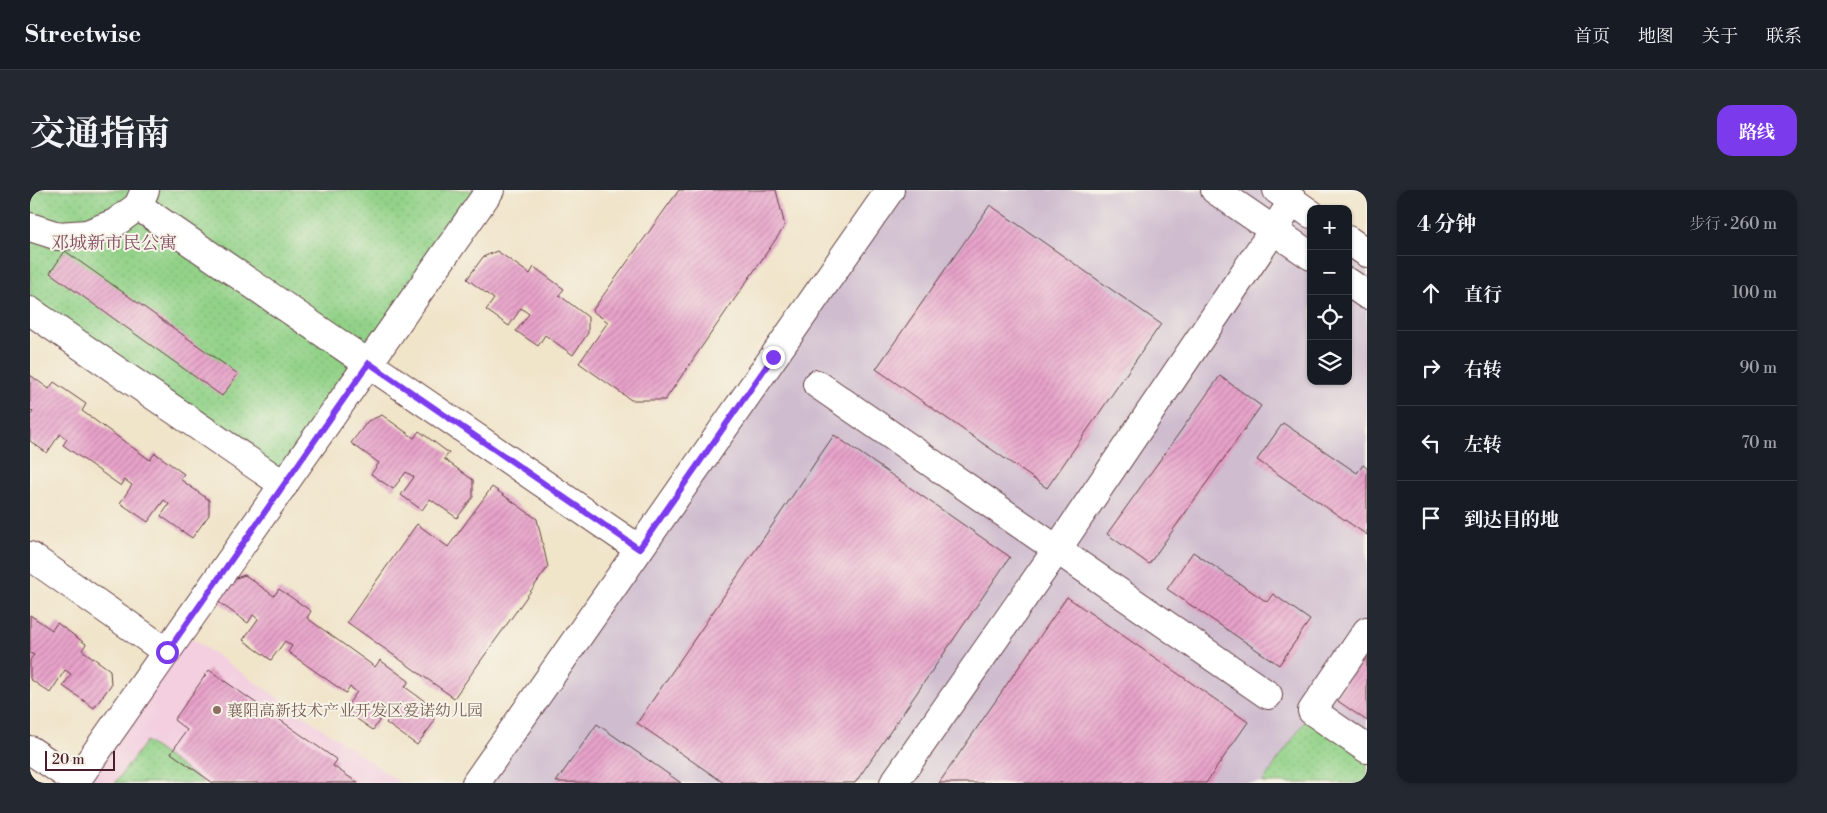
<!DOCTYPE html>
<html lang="zh">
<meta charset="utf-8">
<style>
:root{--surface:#171b24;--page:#242831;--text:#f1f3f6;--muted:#9ea1a6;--line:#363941;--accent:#7c3aed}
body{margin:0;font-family:"Libre Bodoni","Noto Serif SC",serif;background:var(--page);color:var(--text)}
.controls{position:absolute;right:15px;top:15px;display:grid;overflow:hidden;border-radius:10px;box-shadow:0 1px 4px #0004}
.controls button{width:45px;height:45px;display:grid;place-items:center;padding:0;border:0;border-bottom:1px solid var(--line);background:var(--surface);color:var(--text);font:25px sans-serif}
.scale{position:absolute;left:15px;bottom:12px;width:70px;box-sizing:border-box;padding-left:5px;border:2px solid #4a1f2b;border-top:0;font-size:14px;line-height:18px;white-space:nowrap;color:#4a1f2b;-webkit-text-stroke:4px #f7f3e8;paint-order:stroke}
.stop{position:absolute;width:15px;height:15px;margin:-11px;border:4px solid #7c3aed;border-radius:50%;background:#fff}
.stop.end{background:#7c3aed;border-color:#fff;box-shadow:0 1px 5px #0008}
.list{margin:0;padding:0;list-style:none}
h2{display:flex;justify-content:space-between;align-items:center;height:65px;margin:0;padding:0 20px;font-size:21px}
h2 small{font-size:16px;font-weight:400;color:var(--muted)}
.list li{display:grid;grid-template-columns:32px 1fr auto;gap:15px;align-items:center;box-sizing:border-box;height:75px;padding:0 20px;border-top:1px solid var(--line)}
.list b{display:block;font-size:19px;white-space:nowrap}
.list em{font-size:16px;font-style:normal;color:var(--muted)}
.icon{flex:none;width:28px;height:28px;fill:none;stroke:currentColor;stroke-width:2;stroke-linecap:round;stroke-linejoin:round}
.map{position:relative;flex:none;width:1337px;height:593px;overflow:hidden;border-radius:15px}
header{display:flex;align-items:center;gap:30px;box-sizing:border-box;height:70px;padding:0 25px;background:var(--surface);border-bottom:1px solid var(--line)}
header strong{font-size:24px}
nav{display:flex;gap:28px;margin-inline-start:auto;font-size:18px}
.intro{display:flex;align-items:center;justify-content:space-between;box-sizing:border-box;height:120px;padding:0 30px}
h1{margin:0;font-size:35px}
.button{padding:12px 22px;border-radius:15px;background:var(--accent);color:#fff;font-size:18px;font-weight:700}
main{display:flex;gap:30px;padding:0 30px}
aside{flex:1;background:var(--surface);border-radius:15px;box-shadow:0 1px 4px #0004}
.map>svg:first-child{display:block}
.built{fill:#f3cfe0}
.industrial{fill:#cfbdcf}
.grass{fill:url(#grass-dots);stroke:#6e785a}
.building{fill:url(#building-hatch)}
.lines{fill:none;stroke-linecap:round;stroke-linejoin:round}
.minor-casing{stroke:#633d43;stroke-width:30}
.major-casing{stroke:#633d43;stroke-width:30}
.minor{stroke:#fff;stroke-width:28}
.major{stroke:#fff;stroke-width:28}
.route{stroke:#7c3aed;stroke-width:6}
.education-dot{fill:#8d6e63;stroke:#f7f3e8;stroke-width:2}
.labels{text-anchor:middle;stroke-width:4;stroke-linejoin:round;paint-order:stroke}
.education-label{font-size:16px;fill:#785e54;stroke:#f7f3e8;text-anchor:start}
.neighbourhood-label{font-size:18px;fill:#814d63;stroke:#f7f3e8}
</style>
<header>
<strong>Streetwise</strong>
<nav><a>首页</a><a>地图</a><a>关于</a><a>联系</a></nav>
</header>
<div class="intro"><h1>交通指南</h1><a class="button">路线</a></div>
<main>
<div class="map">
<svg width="1337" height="593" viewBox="0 0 1337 593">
<defs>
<pattern id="grass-dots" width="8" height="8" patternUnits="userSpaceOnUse" patternTransform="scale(1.25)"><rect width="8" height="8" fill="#92d288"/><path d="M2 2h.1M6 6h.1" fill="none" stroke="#7fb476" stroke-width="1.8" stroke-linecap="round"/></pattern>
<pattern id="building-hatch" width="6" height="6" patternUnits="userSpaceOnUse" patternTransform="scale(1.25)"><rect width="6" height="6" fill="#e8a3ca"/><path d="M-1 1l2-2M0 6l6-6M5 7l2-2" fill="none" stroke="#be84a4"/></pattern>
</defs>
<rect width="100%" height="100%" fill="#f7f3e8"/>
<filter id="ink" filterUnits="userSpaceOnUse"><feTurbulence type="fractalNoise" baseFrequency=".02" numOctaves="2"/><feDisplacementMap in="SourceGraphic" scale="10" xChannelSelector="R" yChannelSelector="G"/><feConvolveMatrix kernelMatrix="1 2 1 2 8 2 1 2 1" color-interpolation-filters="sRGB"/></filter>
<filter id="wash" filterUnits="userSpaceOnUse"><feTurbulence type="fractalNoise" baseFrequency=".0096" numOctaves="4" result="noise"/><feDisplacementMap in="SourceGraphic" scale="20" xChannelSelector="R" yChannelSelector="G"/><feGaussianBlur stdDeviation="1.12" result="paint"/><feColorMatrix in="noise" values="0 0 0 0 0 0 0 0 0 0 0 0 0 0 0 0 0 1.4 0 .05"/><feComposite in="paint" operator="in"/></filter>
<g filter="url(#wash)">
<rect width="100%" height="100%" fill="#f0e4c9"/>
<path class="built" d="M160,447L371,593H57Z"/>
<path class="industrial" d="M860,0H1250L1281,21V191H1318V47L1337,60V593H446Z"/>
<g class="grass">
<path d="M0,0H460L254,295L0,121Z"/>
<path d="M1282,521L1337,559V593H1232Z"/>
<path d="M116,551L174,593H85Z"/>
</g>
<g id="blocks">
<g class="building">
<path d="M649,0H746L755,36L635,210H601L549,173L578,132L562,121Z"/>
<path d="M960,15L1131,134L1017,298L846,179Z"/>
<path d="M35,61L208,184L192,206L20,83Z"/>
<path d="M467,61L500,84L504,77L534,99L529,105L558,127V143L543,165L515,145L508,156L486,141L499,124L491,118L479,136L456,120L464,109L437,89L453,67Z"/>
<path d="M0,185L19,199L24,192L56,214L52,221L120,270L125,263L154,284L150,289L179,310V325L162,348L131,326L139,314L134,310L118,332L90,313L102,295L95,290L91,296L33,255L37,249L30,244L17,263L0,251V226L3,222L0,219Z"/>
<path d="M1190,186L1231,216L1119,374L1077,344Z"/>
<path d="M352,225L384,248L389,241L419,263L414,269L443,290V307L427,328L400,309L392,320L371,305L384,287L376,282L363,299L341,284L349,273L321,253L338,231Z"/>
<path d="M1253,233L1327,283L1333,275L1337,278V345L1227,270Z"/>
<path d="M804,245L980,367L825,593H694L607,533Z"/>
<path d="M462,297L507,329L518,377L424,508L317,432L387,334L418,357Z"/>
<path d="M1163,362L1237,412L1243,404L1280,430L1249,475L1137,399Z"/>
<path d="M215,385L244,406L249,399L281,421L277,428L345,477L350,470L379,491L375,497L403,517L404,532L387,555L356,533L364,521L358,517L343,540L314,520L327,502L320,497L316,503L258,462L262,456L255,451L241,470L213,450L228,429L223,425L218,433L187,411L203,389Z"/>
<path d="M1037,407L1218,532L1176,593H909Z"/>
<path d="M0,425L22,440L27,433L56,454L52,460L80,480L81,495L64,518L33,496L41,484L35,480L20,503L0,489V470L4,465L0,463Z"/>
<path d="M1337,462V531L1305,509Z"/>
<path d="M179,480L307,570L303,576L328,593H183L141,563L157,540L144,530Z"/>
<path d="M567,534L651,593L526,592Z"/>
</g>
</g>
</g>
<g filter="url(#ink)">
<use href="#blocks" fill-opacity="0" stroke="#633d43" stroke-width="1"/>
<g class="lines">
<defs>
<g id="minor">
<path d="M1185,0L1281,66"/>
<path d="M108,16L609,359"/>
<path d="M0,37L28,46L57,44L85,33L108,16L115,0"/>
<path d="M1318,92L1337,105"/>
<path d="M0,121L254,295"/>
<path d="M787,194L1238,505"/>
<path d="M0,366L137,462"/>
<path d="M1337,441L1282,521L1337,559"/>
<path d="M0,560L46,591L460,0"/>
<path d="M446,593L860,0"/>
<path d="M864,593L1026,361L1263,11"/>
</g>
<g id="major">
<path d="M1247,0L1281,24"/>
<path d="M1318,50L1337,63"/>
</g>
</defs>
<use href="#minor" class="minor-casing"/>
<use href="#major" class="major-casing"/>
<use href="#minor" class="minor"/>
<use href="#major" class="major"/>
</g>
</g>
<g class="lines" filter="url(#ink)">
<path class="route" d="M137,462L339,173L609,359L743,167"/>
</g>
<circle class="education-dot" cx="187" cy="520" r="5"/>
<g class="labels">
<g class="education-label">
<text x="197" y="526">襄阳高新技术产业开发区爱诺幼儿园</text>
</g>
<g class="neighbourhood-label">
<text x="84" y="59">邓城新市民公寓</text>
</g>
</g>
</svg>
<div class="controls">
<button>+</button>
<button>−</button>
<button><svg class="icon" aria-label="locate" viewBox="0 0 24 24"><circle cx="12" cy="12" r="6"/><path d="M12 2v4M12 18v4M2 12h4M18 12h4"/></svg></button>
<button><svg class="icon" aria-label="layers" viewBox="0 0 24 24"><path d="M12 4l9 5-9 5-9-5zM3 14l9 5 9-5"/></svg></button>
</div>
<div class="scale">20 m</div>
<div class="stop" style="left:137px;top:462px"></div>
<div class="stop end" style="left:743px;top:167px"></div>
</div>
<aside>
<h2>4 分钟<small>步行 · 260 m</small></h2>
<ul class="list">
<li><svg class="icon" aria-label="ahead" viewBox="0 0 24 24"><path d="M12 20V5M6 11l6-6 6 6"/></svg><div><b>直行</b></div><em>100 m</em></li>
<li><svg class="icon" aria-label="right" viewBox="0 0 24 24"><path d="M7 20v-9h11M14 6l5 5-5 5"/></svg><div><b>右转</b></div><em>90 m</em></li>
<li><svg class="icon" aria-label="left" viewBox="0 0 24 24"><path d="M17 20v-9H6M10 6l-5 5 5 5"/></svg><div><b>左转</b></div><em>70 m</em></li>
<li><svg class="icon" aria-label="arrive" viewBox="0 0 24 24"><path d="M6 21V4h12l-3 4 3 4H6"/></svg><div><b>到达目的地</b></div></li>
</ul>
</aside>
</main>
